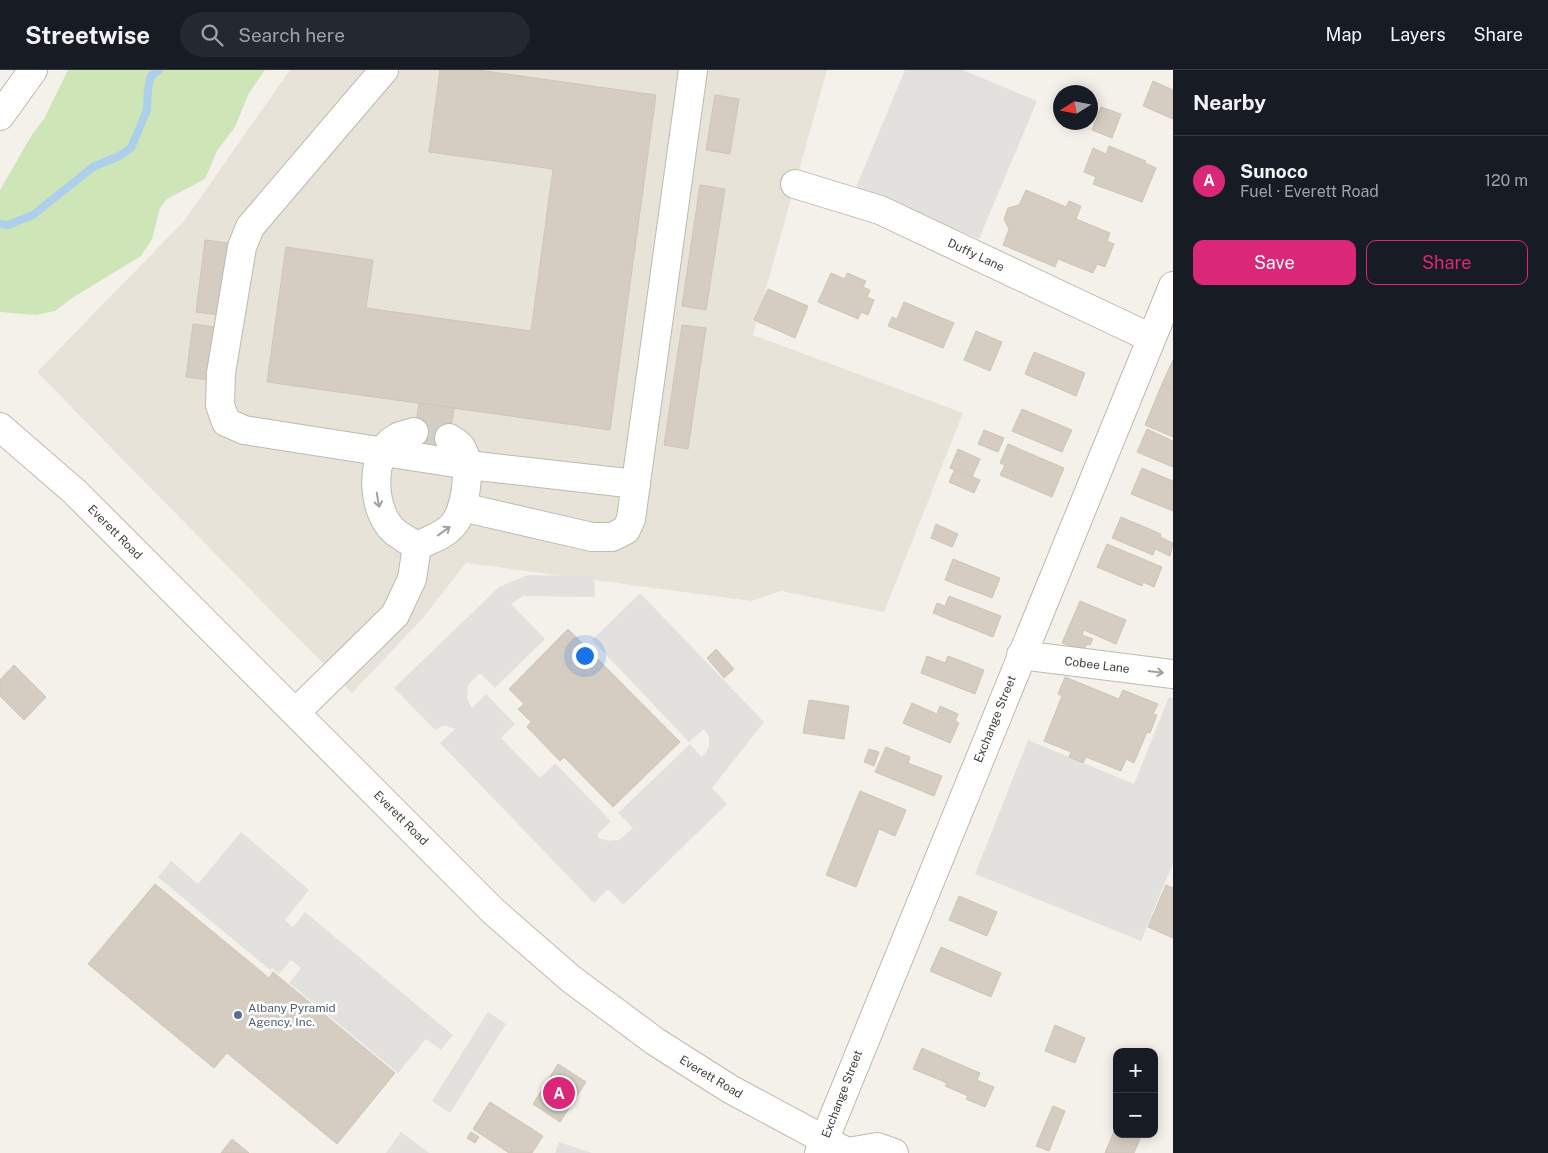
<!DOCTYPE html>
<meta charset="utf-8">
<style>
:root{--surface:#171b24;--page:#242831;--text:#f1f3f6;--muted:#9ea1a6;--line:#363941;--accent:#db2777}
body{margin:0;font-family:"Public Sans",sans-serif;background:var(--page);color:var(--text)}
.controls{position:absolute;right:15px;bottom:15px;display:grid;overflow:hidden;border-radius:10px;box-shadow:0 2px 12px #0003}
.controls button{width:45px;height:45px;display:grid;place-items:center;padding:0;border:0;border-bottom:1px solid var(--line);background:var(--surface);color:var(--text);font:25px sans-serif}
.compass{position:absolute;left:1053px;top:15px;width:45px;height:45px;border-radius:50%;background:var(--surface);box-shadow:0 2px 12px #0003;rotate:259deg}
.you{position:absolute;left:584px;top:585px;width:18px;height:18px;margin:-12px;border:4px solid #fff;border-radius:50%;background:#1a73e8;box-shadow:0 0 0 8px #1a73e833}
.badge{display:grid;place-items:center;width:32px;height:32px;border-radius:50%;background:var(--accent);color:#fff;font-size:16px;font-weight:700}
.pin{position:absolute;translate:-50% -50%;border:2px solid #fff;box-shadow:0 1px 5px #0006}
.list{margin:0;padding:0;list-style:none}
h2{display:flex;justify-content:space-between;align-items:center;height:65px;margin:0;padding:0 20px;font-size:21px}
h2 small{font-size:16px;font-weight:400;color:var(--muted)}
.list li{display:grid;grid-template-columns:32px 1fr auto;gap:15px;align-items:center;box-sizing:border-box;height:90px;padding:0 20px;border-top:1px solid var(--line)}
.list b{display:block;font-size:19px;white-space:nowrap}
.list p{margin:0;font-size:16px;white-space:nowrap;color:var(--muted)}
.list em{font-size:16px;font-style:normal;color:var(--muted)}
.actions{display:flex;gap:10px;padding:15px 20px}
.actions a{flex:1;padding:11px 0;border:1px solid var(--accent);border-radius:10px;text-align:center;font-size:18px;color:var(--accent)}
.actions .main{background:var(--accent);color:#fff}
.icon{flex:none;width:28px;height:28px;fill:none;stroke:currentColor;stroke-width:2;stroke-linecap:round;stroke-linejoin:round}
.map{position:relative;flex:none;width:1173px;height:1083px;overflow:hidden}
header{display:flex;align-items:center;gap:30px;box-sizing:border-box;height:70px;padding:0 25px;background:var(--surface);border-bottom:1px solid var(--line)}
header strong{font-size:24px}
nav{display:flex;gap:28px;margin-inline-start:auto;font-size:18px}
.search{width:350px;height:45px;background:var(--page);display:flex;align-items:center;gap:12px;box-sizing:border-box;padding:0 18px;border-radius:28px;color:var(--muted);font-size:19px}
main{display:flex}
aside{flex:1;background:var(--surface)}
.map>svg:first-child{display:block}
.residential{fill:#e7e3d9}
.green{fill:#cee5b7}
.parking{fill:#e3e1de}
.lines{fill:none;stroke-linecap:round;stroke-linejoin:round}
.stream{stroke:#accfeb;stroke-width:8}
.building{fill:#d5cdc1;stroke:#cfc5b4}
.minor-tunnel{stroke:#d1cec7;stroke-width:28;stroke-dasharray:28 14;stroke-linecap:butt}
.minor-casing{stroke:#bfb9ae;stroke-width:30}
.minor{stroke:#fff;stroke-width:28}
.oneway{stroke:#a3a09c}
.service-dot{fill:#5c6f8a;stroke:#fff;stroke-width:2}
.labels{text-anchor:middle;stroke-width:5;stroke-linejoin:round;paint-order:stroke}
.street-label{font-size:12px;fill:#474239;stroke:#fff}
.service-label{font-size:12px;fill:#4e5e75;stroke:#fff;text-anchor:start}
</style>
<header>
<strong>Streetwise</strong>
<div class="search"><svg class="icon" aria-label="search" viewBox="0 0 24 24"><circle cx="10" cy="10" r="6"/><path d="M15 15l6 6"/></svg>Search here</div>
<nav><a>Map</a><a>Layers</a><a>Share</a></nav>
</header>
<main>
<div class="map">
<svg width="1173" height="1083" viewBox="0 0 1173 1083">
<rect width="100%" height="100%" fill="#f4f1ea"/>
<path class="residential" d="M290,0H827L753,265L963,343L884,542L781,521L751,531L466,493L422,549L352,623L37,302L184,151Z"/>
<path class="green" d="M68,0H265L249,23L235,57L217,81L205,109L167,129L160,138L152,169L141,186L72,228L55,241L36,245L0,242V120L33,63L44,49Z"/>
<g class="parking">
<path d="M905,0H963L1037,31L979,169L856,117Z"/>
<path d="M528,505L594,506L595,527L523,526L511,534L545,569L495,618L480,603L468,615L467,629L472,638L486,624L515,654L501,668L540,708L555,693L611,751L597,765L599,768L609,771L619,770L633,758L618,743L690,674L702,687L709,677V667L704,659L689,672L592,570L640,523L764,652L712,718L727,734L623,835L608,819L594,833L440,673L455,659L444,655L435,660L394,618L499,517Z"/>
<path d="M1169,627L1173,629V793L1141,871L975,804L1028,670L1134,714Z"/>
<path d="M241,762L309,820L285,850L293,857L305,842L453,965L441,980L426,969L398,1003L289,913L301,898L291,890L279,904L272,898L270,900L158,807L171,791L198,814Z"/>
<path d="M488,942L506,954L450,1043L432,1031Z"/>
<path d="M401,1062L429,1083H386Z"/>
<path d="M559,1072L592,1083H555Z"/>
</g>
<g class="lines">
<path class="stream" d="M0,154L8,155L33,145L93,97L119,86L131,78L147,40L148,19L151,6L159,0"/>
</g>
<g class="building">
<path d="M440,0H478L656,25L610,360L267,312L286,177L373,190L366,238L531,261L553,99L429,82Z"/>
<path d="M1153,11L1173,20V49L1143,36Z"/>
<path d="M715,25L739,29L730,84L706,80Z"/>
<path d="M1101,37L1121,44L1112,68L1092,60Z"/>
<path d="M1109,76L1146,91L1145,93L1156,98L1142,132L1093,114L1096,107L1084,102L1093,78L1106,84Z"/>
<path d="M700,115L725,119L706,240L682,236Z"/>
<path d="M1026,120L1066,137L1069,131L1081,136L1076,149L1110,163L1107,171L1114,174L1105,197L1097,194L1093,203L1058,189L1055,197L1003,175L1009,159L1004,149L1008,138L1019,135Z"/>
<path d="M205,170L229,173L219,245L196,242Z"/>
<path d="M831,203L845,209L847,203L866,211L863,217L870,220L867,227L874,230L868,245L861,242L858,249L818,232Z"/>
<path d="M768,219L808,236L795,268L754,250Z"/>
<path d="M904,232L954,253L943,278L888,256L892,247L897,249Z"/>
<path d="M193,254L215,257L208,310L186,307Z"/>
<path d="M682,255L706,258L688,379L664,375Z"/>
<path d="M976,261L1002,272L990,301L964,290Z"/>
<path d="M1034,282L1085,303L1076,326L1025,304Z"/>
<path d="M1173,290V319L1162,314Z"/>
<path d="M1162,314L1173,319V367L1145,355Z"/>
<path d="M419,333L454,338L448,376L413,371Z"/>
<path d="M1022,339L1072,360L1062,382L1012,361Z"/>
<path d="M1147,359L1173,371V397L1137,382Z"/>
<path d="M984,360L1004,368L998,382L978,374Z"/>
<path d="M1008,374L1064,398L1052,427L1000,405L1005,395L1000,393Z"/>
<path d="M958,379L980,389L972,407L950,398Z"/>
<path d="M1142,398L1173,411V441L1131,424Z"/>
<path d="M955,399L980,410L974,423L949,412Z"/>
<path d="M1121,447L1161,464L1160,467L1173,473L1170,486L1155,479L1153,485L1112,468Z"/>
<path d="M936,454L958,464L952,477L931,468Z"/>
<path d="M1107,474L1162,497L1154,517L1143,512L1142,516L1097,497Z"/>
<path d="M953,489L1000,508L992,528L945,510Z"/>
<path d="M949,526L1001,546L993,567L933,543L937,533L945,536Z"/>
<path d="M1080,531L1126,550L1116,574L1084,560L1082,565L1093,569L1090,575L1087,574L1084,580L1062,573Z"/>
<path d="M568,559L680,672L613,737L564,687L560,691L527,657L531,652L518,639L524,634L509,619Z"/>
<path d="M716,579L734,599L724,608L707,588Z"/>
<path d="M927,586L945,593L948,586L984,600L975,624L921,603Z"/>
<path d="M14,595L46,627L24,650L0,626V610Z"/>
<path d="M1065,607L1119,629L1123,620L1158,634L1153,644L1157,645L1150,663L1147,662L1134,693L1126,689L1121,701L1086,687L1083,693L1069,687L1071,682L1044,671L1062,626L1058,624Z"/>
<path d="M809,630L849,636L844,669L803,663Z"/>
<path d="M912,633L937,644L940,636L958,644L955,651L959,653L950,673L903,653Z"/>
<path d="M886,677L910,687L908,693L942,706L934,726L875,702Z"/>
<path d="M869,679L879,682L874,696L864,692Z"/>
<path d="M860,721L906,740L895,766L879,759L856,817L826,805Z"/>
<path d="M155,814L269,908L273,902L395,1003L337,1074L227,983L214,998L88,894Z"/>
<path d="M1166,815L1173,818V868L1148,857Z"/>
<path d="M959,826L997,842L987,866L949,850Z"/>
<path d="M941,877L1001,903L991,927L930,901Z"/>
<path d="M1055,955L1085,968L1075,993L1045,981Z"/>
<path d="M922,978L980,1003L977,1010L994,1017L985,1037L966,1029L968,1026L945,1016L947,1013L913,999Z"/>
<path d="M558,994L586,1012L560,1052L533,1034Z"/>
<path d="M490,1032L543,1066L532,1083H509L473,1059Z"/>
<path d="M1053,1036L1065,1041L1049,1081L1036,1076Z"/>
<path d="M1117,1054V1064H1142L1134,1083H1105Z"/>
<path d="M471,1062L479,1067L475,1073L467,1068Z"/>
<path d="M232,1069L249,1083H221Z"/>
</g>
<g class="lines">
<path class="minor-tunnel" d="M414,362L449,368"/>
<defs>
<g id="minor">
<path d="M384,0L250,157L242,177L221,303L220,335L226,352L244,360L468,395L636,414"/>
<path d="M0,46L33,0"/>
<path d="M795,114L880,140L1151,268"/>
<path d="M0,357L75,422L493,841L571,909L656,972L730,1019L849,1083"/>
<path d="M414,362C408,364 401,365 396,368C368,384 372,442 394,461C401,467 409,471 417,476"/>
<path d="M462,437L592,467H612L626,460L631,449L693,0"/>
<path d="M417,476C429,470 445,465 453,455C466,440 471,398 463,381C461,375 454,371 449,368"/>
<path d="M1021,585L1173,604"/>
<path d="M296,642L395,545L412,509L417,476"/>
<path d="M848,1082L877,1077L894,1083"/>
<path d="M819,1083L1173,216"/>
</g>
</defs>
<use href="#minor" class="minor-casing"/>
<use href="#minor" class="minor"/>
</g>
<defs><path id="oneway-shaft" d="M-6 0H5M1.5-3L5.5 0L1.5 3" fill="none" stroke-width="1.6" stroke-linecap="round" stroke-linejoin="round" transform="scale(1.25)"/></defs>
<g class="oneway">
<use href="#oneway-shaft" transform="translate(378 430) rotate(80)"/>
<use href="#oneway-shaft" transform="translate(444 461) rotate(-36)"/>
<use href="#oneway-shaft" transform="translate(1156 602) rotate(7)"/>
</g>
<circle class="service-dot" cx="238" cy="945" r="5"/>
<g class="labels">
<g class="street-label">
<text transform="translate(976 185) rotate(25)" y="4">Duffy Lane</text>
<text transform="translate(115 462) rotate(45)" y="4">Everett Road</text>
<text transform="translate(1097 595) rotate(7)" y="4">Cobee Lane</text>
<text transform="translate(995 649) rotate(-68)" y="4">Exchange Street</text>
<text transform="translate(401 748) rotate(45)" y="4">Everett Road</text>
<text transform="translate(711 1007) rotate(31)" y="4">Everett Road</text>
<text transform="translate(842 1024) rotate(-69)" y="4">Exchange Street</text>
</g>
<g class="service-label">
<text x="248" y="942">Albany Pyramid<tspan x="248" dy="14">Agency, Inc.</tspan></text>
</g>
</g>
</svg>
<div class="controls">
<button>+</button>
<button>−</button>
</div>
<svg class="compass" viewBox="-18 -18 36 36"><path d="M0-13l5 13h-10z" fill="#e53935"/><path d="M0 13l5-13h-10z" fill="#9ea1a6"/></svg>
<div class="you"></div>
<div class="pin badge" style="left:559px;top:1023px">A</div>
</div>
<aside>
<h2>Nearby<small></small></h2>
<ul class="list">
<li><span class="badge">A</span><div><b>Sunoco</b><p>Fuel · Everett Road</p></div><em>120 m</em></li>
</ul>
<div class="actions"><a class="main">Save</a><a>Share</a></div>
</aside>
</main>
